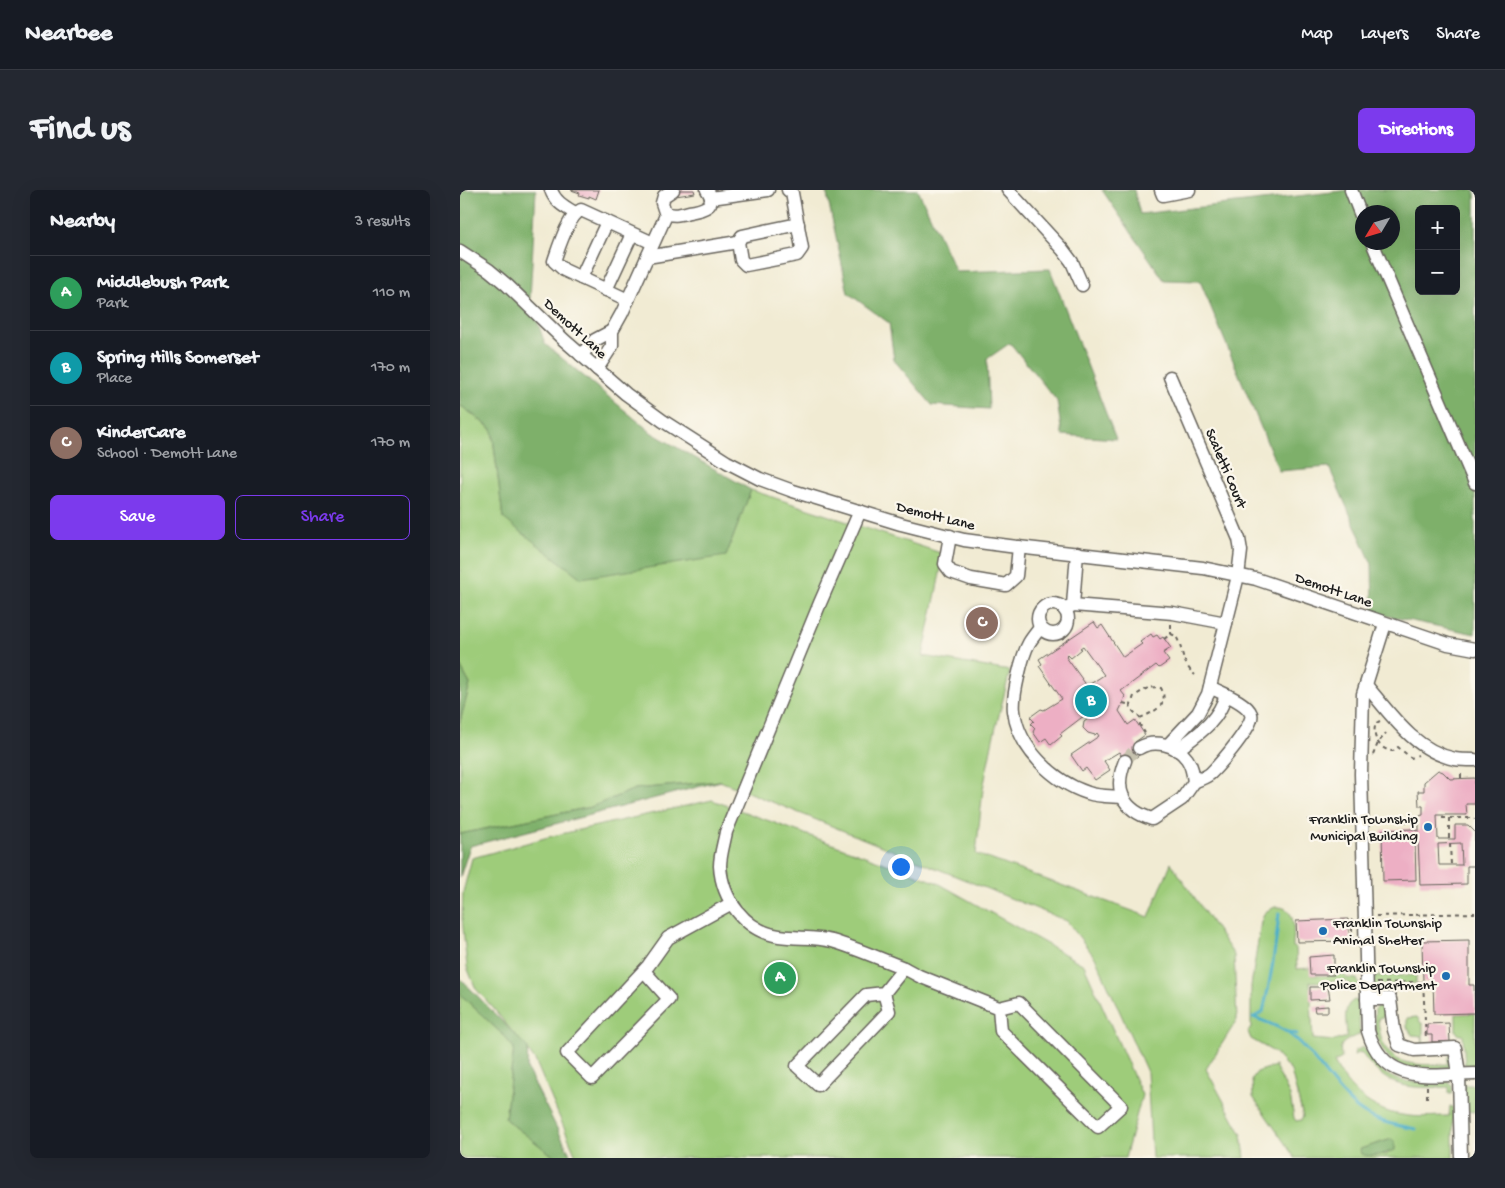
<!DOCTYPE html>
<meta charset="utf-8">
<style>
:root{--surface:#171b24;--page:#242831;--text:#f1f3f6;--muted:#9ea1a6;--line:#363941;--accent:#7c3aed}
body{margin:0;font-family:"Gochi Hand",sans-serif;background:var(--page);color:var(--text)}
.controls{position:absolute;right:15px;top:15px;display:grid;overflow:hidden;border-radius:8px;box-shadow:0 5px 20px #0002}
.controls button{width:45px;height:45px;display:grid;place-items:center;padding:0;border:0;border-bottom:1px solid var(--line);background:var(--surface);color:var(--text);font:25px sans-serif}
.compass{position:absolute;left:895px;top:15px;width:45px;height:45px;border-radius:50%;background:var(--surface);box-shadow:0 5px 20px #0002;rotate:232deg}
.you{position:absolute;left:440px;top:676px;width:18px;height:18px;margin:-12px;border:4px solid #fff;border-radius:50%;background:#1a73e8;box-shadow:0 0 0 8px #1a73e833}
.badge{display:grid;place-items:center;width:32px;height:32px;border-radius:50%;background:var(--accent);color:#fff;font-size:16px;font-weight:700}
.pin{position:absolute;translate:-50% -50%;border:2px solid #fff;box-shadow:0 1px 5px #0006}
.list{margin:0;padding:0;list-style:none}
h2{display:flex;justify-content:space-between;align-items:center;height:65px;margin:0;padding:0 20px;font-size:21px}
h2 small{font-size:16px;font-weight:400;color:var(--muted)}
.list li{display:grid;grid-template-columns:32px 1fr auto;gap:15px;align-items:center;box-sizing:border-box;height:75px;padding:0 20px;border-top:1px solid var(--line)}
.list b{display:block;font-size:19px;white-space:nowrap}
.list p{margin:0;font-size:16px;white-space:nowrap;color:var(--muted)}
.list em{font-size:16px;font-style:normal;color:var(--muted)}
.actions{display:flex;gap:10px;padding:15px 20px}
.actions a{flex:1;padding:11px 0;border:1px solid var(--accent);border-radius:8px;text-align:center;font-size:18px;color:var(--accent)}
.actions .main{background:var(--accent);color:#fff}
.map{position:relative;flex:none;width:1015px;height:968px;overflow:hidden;border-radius:8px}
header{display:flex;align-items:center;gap:30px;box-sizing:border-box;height:70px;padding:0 25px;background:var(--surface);border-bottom:1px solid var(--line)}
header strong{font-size:24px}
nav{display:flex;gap:28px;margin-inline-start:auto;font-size:18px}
.intro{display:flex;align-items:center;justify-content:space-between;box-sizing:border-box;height:120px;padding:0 30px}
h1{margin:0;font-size:35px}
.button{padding:12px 22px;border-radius:8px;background:var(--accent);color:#fff;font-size:18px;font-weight:700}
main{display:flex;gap:30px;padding:0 30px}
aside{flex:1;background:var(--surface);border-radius:8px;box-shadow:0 5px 20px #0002}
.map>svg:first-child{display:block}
.green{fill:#9ecc7a;stroke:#5d744b;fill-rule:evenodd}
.forest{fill:#7eb06a;stroke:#4d6643;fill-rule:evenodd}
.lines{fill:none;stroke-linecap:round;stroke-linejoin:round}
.stream{stroke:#4aaec9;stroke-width:3}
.building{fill:#edafc4;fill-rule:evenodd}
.minor-tunnel{stroke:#c6c2ae;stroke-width:12;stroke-dasharray:12 6;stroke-linecap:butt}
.minor-casing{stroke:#67645c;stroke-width:15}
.path{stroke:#67645c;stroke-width:2;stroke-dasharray:4 4;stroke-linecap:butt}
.minor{stroke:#fff;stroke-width:12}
.poi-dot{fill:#1f6fb2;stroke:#fbf7ec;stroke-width:2}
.labels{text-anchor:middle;stroke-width:4.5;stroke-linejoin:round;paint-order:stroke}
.street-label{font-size:15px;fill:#1c1c1c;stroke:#fbf7ec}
.poi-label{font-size:15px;fill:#1c1c1c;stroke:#fbf7ec;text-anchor:end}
</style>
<header>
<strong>Nearbee</strong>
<nav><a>Map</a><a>Layers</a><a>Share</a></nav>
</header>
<div class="intro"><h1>Find us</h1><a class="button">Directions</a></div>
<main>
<aside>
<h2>Nearby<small>3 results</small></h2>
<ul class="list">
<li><span class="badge" style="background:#2e9e5b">A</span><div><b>Middlebush Park</b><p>Park</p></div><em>110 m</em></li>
<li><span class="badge" style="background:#0f9aa8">B</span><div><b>Spring Hills Somerset</b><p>Place</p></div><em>170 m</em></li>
<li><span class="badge" style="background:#8d6e63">C</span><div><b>KinderCare</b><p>School · Demott Lane</p></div><em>170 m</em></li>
</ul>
<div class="actions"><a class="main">Save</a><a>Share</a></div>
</aside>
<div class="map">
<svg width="1015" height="968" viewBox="0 0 1015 968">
<rect width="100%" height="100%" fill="#fbf7ec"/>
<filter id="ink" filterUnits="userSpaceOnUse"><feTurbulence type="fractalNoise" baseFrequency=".02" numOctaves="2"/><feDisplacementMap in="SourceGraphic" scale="10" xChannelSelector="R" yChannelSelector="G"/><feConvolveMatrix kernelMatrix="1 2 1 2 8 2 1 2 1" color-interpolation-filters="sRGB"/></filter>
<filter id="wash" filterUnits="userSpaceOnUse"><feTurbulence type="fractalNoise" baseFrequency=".0096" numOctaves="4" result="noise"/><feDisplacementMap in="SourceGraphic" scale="20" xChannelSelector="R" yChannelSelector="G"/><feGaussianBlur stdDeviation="1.12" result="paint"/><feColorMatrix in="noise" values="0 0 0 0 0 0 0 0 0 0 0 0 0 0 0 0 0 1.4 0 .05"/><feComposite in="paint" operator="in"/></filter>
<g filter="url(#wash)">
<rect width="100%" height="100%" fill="#f1ebd3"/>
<g class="green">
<path d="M0,215L32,239L43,328L266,366L291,300L484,364L463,466L550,481L533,549L523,599L516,664L689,727L711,673L774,765L777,830L746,879L782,945L785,968H692L687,882L636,769L607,731L260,591L175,599L131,617L0,644V532L10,494L0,476Z"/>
<path d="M252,610L476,692L624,775L682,905L665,968H117L75,870L34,819L16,799L7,777L2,728L3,702L12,668L92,646Z"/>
<path d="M815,717C838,715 833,742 833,757L836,758L837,779L850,778L851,785H874V782L882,783L887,788L897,789L899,795L894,798L885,791L850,792L853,849L874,851L887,847C887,834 881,815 895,810L898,812L900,844C889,851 876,850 882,868L874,872C887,899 912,921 942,925C958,928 974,926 989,926L990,916L993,917V968H835L793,907L792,889L797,882L815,876L830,906L834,928L836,931L841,930L843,927L831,881L814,862L791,849L788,842L791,838V796L801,732L805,722ZM932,949L930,962L926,965L901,959Z"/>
<path d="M956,785V793L918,795L917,804H914L913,802V789L917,786Z"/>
<path d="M0,804L42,844L54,858L45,929L96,968H0Z"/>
<path d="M922,816L926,818L927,826L918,828C921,876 947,876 988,874V868L990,865L991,877C978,878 962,881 948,878C922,873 912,843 915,819L917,817Z"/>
<path d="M1015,823V877L1005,876L1003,845H999L996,841V824Z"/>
<path d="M957,827L961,833L963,834V854L962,846L952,845L947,837V828Z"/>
<path d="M903,857C908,862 911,870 916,876C936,897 964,892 990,892L992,896V904H989V897C947,898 927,900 901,862L894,865L895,861Z"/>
<path d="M1004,895H1015V922L1006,921Z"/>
</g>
<g class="forest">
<path d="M0,0H76L70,109L85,154L192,243L291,300L266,366L121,388L43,328L32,239L0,215Z"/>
<path d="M366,0H458L496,82L590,79L656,249L602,245L597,211L550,153L527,169L529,219L472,215L434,170L429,133L388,103Z"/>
<path d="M642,0H674L680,24L890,0H1015V444L913,423L912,374L869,277L819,281L740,91L704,90ZM959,19H996V101H959ZM902,22H932V52H902Z"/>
<path d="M0,476L10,494L0,532Z"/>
<path d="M261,591L10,656L0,687V644L131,617L175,599Z"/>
<path d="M0,786V788L68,858L67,879L112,968H96L45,929L54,858L42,844L0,804Z"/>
<path d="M932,949L935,952V960C925,964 911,968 901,964L900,959Z"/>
</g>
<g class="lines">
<g class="stream">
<path d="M793,827C804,831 815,835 825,841C854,860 870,897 898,919C915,932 936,935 956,939"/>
<path d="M794,827L803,822C811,789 816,756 819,723"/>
<path d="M828,842L837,844"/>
</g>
</g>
<g id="blocks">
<g class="building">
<path d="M111,0H139L136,9L129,6V8L119,5L120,3Z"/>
<path d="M215,0H234L235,3L216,6Z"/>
<path d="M634,432L638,438L642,435L663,467L682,454L680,452L691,444L693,447L697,445L700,449L703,447L711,458L703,463L709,471L699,478L696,475L661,501L665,506L661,517L659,521L668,535L675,530L685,545L675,552L682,563L667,574L659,562L644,571L650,580L635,590L626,578L622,581L611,565L639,546L637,543L635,545L628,543L623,538L624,532L628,529L625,525L600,544L602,546L591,555L586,548L580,552L573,542L575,538L571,534L574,531L570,527L581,519L584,520L602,509L579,476L582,474L579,469ZM623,456L644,485L627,496L606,467L608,465L611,468L622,459L620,458Z"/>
<path d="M978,580L983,582L990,589L1015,588V614H1006L1007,625H977L978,649H995V635H1008L1015,642V676H1007V694L960,695L958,649V650H955L956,690L923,691L922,640L954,639V640L959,641V626L963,625V616H959L958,601H964V592ZM1001,653L1002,675H979L978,654Z"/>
<path d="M888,729L890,751L837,752L836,731Z"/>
<path d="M1009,750V795H1014L1015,823L974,824L973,792H963L962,751Z"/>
<path d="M874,765V785H850L849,767Z"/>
<path d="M850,797H868L870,809L850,810Z"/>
<path d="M868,816V822H855L854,817Z"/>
<path d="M989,833L990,852H972V845H967V834Z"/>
</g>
</g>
</g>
<g filter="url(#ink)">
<use href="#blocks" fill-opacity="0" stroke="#67645c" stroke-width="1"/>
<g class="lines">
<path class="minor-tunnel" d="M665,571L673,562L679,558"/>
<defs>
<g id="minor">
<path d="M91,0C95,12 105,17 115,23"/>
<path d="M213,0L204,6L202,13L205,22C213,27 221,24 229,22C242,20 259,16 247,0"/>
<path d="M548,0L603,60L612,72L622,95"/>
<path d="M701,0L703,5L729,0"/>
<path d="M891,0L902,28"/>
<path d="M251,8L308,0"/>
<path d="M278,52L282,46L338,34"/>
<path d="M912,52L1015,293"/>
<path d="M0,61L29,80L47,95L104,150L166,204L203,231L267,272L300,289L333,301L441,334L504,350L549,356L743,378L796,389L988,454L1015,459"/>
<path d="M187,67L278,52L281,70L286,75L337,65L342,58L332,3L328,0"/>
<path d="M121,88L147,32"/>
<path d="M146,100L172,44"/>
<path d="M168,110L104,80L94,71C99,57 108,26 121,20L193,53"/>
<path d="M121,165L135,150L152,141"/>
<path d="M137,179L152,156V141L162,123L207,23"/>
<path d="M400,321L360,413L266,642C264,653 260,665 260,676C262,709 285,741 319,746C337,749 354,746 372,751C396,758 420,769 444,778L424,803L406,805L337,876L358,895L429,821L424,803"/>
<path d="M490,346L485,374L491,382L511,389L546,395L556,386L559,357"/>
<circle cx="593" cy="429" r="15"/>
<path d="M613,415L617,363"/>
<path d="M605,420L613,415L713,423L766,433"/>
<path d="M925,434L903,504L901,584L908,841C924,896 970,885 1015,884"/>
<path d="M580,438C576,443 572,448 569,453C562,465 552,507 554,521C558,558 594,592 628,603C639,607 652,606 663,607"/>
<path d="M906,495C931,525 955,561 995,569C1001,570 1009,570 1015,570"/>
<path d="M708,555L738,523L748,504L778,386L781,361L779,349L710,187"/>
<path d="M717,560C738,544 758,532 766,505"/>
<path d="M665,571C653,600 663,620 692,629L722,609L734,592C733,583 732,576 727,569C716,554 694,549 679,558"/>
<path d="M734,592C740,589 747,587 751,583C759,575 796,533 791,524C787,512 761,503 750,497"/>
<path d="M444,778L459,786L539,818L541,841L638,937L661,916L559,813L539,818"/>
<path d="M184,781L209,809L132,888L107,863L188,776L208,748L272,713"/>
<path d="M907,809H930L934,840L939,855L954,860L995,858L999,884L1001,968"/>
</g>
</defs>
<use href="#minor" class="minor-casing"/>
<g class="path">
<path d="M711,434V444"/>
<path d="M704,449L711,444L716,446C724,461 721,473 735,485"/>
<path d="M663,513L671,515"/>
<path d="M680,528C694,522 710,515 701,498C690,495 683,501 674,506L670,518L680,528V535L685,543"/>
<path d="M920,531L916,533C911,546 919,560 933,561L938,557L951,568L958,565"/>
<path d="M913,565L918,553L926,543"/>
<path d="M1001,588V581"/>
<path d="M982,628H1010L1015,629"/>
<path d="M989,628V649"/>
<path d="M913,629L951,632L954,635V640"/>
<path d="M848,630L891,629"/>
<path d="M990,654L991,675"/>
<path d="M916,726L1015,723"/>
<path d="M892,729V752"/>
<path d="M917,793L963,792L966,849"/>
<path d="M967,896V911"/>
</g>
<use href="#minor" class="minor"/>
</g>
</g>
<g class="poi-dot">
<circle cx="968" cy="637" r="5"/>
<circle cx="863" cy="741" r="5"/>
<circle cx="986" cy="786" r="5"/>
</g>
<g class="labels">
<g class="street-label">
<text transform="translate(116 138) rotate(43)" y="5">Demott Lane</text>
<text transform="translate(767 278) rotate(67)" y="5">Scaletti Court</text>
<text transform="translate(476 325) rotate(14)" y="5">Demott Lane</text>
<text transform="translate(874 399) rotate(19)" y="5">Demott Lane</text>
</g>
<g class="poi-label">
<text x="958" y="633">Franklin Township<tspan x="958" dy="17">Municipal Building</tspan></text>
<text x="873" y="737" text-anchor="start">Franklin Township<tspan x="873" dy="17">Animal Shelter</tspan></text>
<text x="976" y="782">Franklin Township<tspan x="976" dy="17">Police Department</tspan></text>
</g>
</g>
</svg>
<div class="controls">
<button>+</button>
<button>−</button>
</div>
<svg class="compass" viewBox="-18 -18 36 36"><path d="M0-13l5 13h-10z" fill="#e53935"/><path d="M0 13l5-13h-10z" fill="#9ea1a6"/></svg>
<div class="you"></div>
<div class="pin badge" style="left:320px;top:788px;background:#2e9e5b">A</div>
<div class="pin badge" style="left:631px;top:511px;background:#0f9aa8">B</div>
<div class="pin badge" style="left:522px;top:433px;background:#8d6e63">C</div>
</div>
</main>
